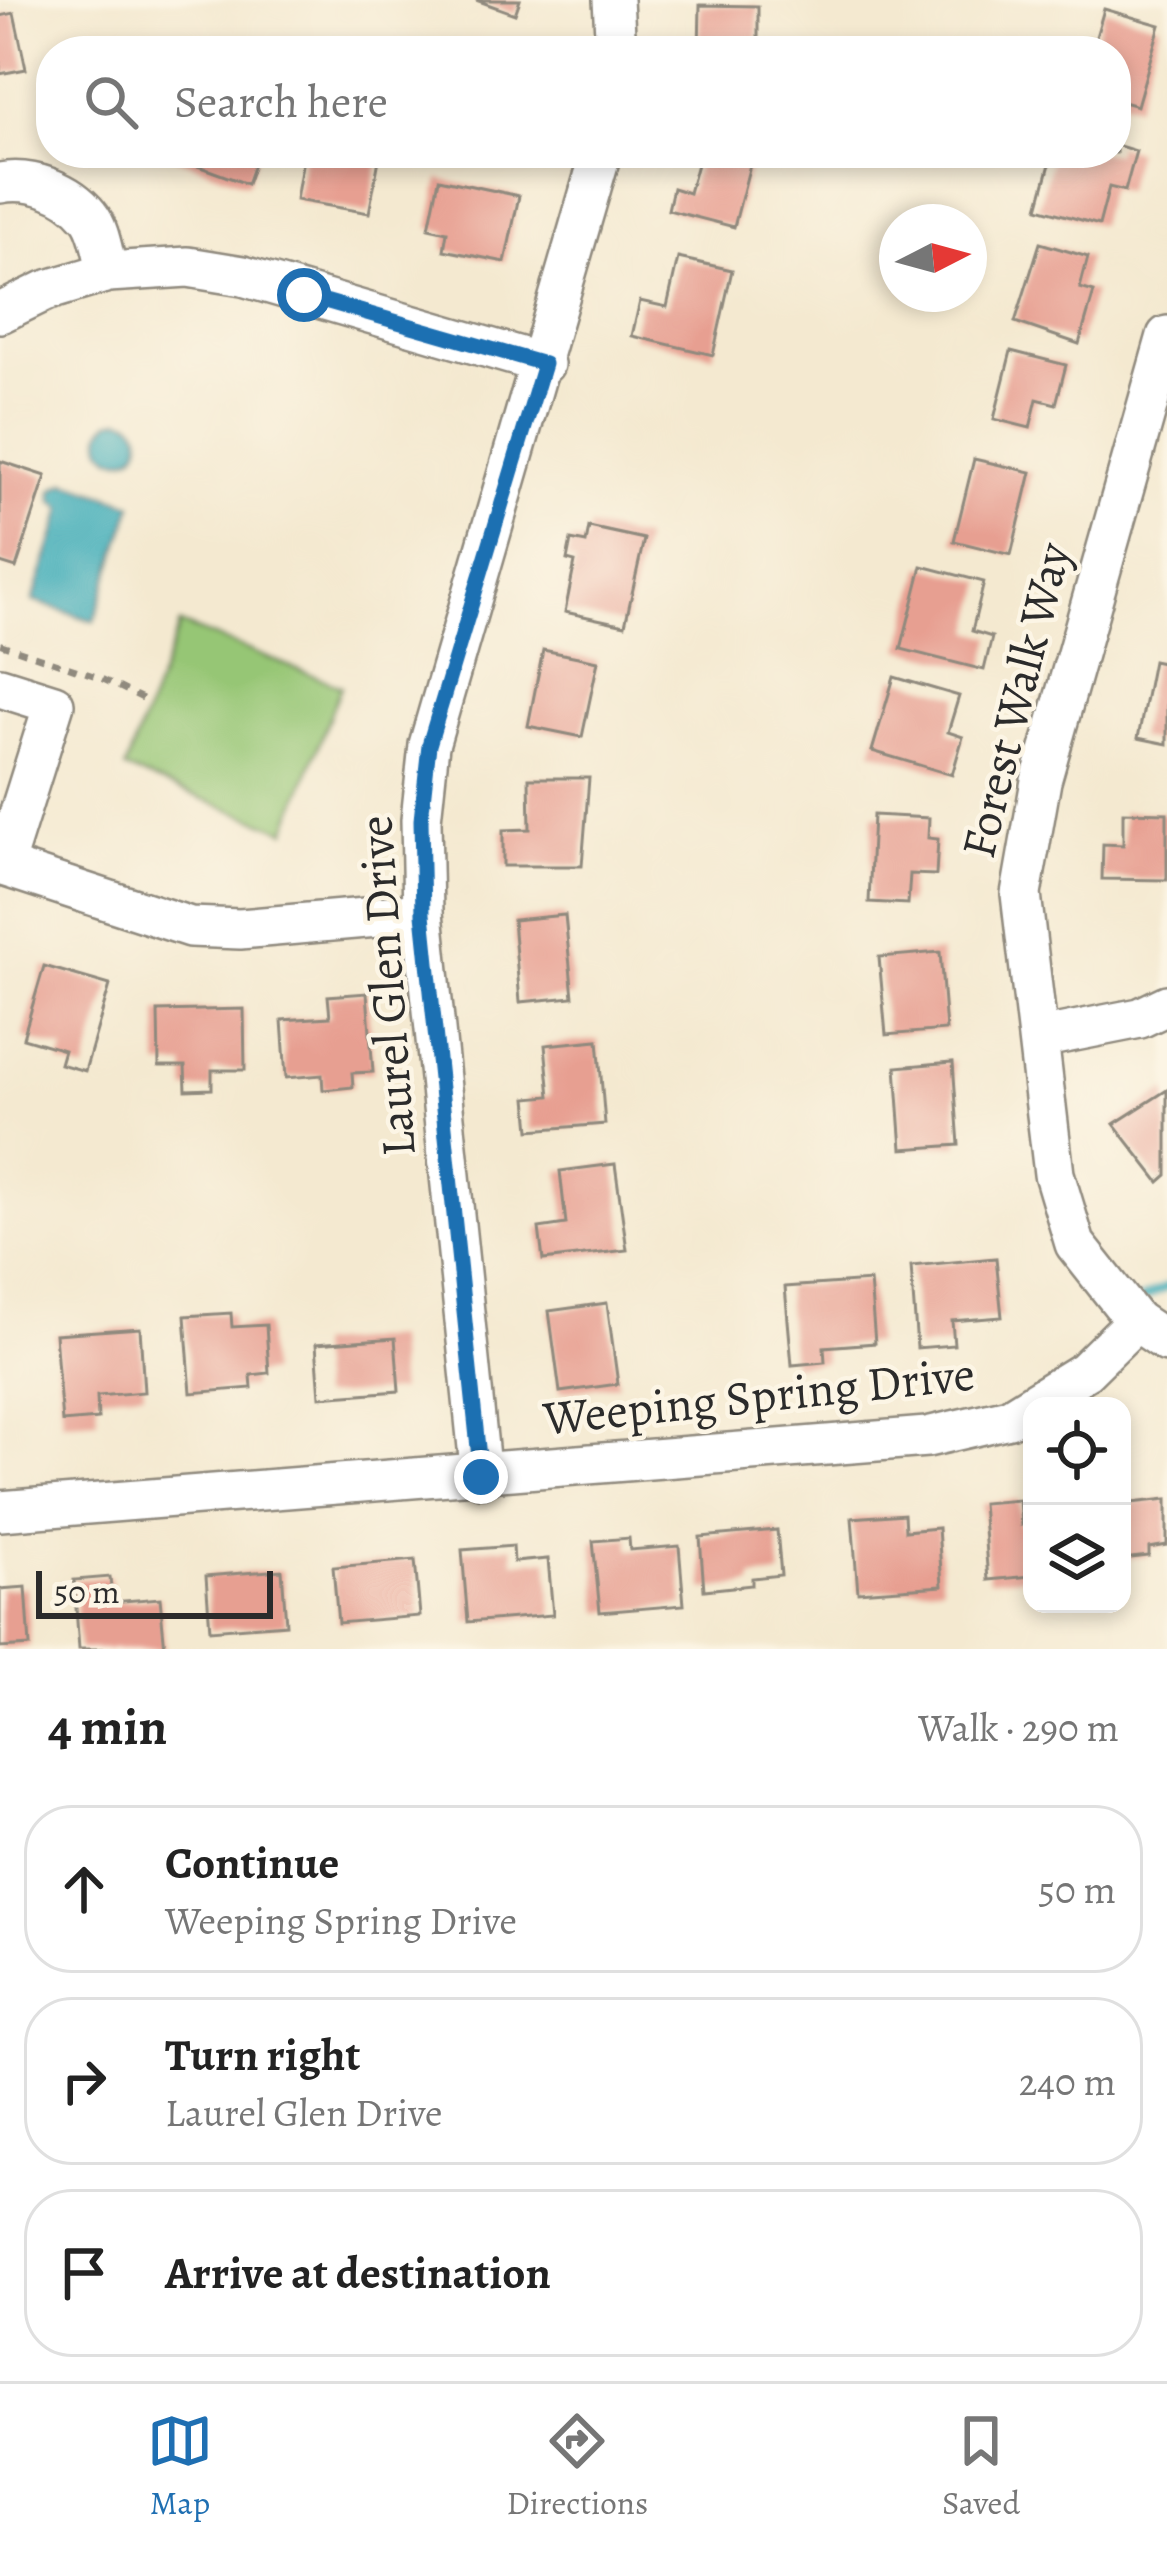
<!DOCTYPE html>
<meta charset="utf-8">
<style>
:root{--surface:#fff;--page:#f2f2f2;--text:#222;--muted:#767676;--line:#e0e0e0;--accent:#1f6fb2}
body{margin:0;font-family:Alegreya,serif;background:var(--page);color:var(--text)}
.controls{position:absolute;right:36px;bottom:36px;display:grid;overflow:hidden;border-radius:24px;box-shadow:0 6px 18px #0003}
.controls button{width:108px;height:108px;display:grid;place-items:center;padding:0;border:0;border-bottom:3px solid var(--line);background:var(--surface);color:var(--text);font:60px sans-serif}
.compass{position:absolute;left:879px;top:204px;width:108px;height:108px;border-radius:50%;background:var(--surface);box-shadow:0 6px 18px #0003;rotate:84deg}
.scale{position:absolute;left:36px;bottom:30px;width:237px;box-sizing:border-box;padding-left:12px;border:6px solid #2b2b2b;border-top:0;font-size:33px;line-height:42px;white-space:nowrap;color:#2b2b2b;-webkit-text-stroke:9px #fcf5e5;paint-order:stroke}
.stop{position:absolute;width:36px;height:36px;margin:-27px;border:9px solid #1f6fb2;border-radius:50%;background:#fff}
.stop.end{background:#1f6fb2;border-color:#fff;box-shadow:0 3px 12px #0008}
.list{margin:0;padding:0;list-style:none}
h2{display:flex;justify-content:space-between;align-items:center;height:156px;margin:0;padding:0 48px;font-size:51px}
h2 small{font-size:39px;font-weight:400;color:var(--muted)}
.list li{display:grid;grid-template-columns:78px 1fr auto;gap:36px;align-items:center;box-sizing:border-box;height:168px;margin:0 24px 24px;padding:0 24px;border:3px solid var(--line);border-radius:48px}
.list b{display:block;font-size:45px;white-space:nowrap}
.list p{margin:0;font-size:39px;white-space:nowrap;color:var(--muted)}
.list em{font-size:39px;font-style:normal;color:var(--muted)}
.icon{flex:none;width:66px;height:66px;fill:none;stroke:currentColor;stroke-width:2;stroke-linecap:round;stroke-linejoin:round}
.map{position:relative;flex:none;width:1167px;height:1649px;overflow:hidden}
.search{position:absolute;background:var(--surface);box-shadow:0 6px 18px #0003;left:36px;right:36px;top:36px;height:132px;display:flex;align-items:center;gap:30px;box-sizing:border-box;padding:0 42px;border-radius:48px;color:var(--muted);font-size:45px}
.sheet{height:732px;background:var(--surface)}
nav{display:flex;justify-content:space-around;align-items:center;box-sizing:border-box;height:168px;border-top:3px solid var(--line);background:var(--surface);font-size:33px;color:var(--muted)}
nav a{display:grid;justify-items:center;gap:6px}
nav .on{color:var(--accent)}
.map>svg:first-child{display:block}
.green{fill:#96c675;stroke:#607850;stroke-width:3}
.water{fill:#3aaab7;stroke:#326a71;stroke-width:3}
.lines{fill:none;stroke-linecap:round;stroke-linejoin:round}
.stream{stroke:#3aaab7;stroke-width:9}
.building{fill:#e79f91}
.minor-casing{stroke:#908a7e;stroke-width:44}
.path{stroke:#908a7e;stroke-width:6;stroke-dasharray:9 9;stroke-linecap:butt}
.minor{stroke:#fff;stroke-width:39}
.route{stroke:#1f6fb2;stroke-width:15}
.labels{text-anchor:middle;stroke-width:9;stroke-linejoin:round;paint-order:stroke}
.street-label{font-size:48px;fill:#2b2b2b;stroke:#fcf5e5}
</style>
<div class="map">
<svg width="1167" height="1649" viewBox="0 0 1167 1649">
<rect width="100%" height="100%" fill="#fcf5e5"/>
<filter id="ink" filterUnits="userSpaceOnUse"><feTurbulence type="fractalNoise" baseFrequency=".00833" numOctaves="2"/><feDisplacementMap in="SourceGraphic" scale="24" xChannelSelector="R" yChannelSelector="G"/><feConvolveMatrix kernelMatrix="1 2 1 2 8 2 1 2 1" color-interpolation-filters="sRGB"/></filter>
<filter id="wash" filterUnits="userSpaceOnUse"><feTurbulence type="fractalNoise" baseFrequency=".004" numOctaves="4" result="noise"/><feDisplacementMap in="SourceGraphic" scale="48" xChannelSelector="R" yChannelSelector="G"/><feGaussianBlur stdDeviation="2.7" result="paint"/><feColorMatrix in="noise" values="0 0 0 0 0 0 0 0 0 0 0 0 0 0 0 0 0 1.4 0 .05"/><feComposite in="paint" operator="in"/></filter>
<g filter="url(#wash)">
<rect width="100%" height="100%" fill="#f4e9d0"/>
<path class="green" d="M180,624L341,686L286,831L125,769Z"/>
<g class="water">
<circle cx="121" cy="439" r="20"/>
<path d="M66,482L133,504L94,621L33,601L63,509L53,501V490Z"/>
</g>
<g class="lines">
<path class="stream" d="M1136,1302L1167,1287"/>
</g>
<g id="blocks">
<g class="building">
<path d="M476,0H520L515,14Z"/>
<path d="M700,5L758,6V51H699Z"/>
<path d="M1104,9L1160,25L1137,106L1116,100V51H1092Z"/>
<path d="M14,13L26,69L0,74V16Z"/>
<path d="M89,35L164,49L163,51H86Z"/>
<path d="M1116,145L1136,151L1125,191L1109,187L1099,225L1038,208L1053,153H1116Z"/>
<path d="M162,153H258L247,184Z"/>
<path d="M304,153L380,154L369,213L296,200Z"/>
<path d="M700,153H753L734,227L668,210L673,188L689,193Z"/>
<path d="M439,179L519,196L505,262L444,250L447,232L429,228Z"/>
<path d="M1040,243L1088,257L1080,288L1094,292L1079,344L1015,322Z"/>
<path d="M678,258L732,270L713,355L632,336L640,301L667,307Z"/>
<path d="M1011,351L1066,365L1056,404L1037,399L1030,428L994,419Z"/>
<path d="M974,459L1031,472L1011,555L954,541Z"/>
<path d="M0,461L46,476L16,568L0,563Z"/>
<path d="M589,527L644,539L625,625L565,612L575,562L567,560L571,540L586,543Z"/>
<path d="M922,566L984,582L972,631L992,637L984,670L901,649Z"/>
<path d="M543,650L598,661L582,737L528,726Z"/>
<path d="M1153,661L1167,664V744L1138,738Z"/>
<path d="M894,677L959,696L948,732L963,737L952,775L872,751Z"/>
<path d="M529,778H589L582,866H503V830L530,829Z"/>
<path d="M1123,812L1167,813V880L1102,879L1103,844L1123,845Z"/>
<path d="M873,815L929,818L928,838L938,839L936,875L910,874L908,904L869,902Z"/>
<path d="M565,915L573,997L520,1002L513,920Z"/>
<path d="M940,952L946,1030L886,1035L879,957Z"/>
<path d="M44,966L110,985L85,1071L60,1064L64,1050L23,1038Z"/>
<path d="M367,993L373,1072L352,1073L353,1087L323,1090L322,1075L286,1078L282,1020L330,1017L328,996Z"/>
<path d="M244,1009L245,1070H212V1089L186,1090L185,1066H159L158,1011Z"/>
<path d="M598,1040L605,1124L530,1130L527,1098L550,1096L545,1045Z"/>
<path d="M953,1062L959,1145L902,1149L896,1067Z"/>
<path d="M1167,1090V1175L1159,1182L1114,1124Z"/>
<path d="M615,1164L627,1250L543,1260L539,1228L566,1224L560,1171Z"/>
<path d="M996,1258L1002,1317L952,1321L954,1345L917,1348L911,1266Z"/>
<path d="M870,1281L875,1343L824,1347L825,1362L792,1365L785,1287Z"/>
<path d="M607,1303L618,1384L560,1392L549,1311Z"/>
<path d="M231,1313L232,1327L266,1325L269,1373L251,1375L252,1388L191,1393L185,1316Z"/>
<path d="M140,1328L144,1392L97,1396L98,1419L62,1422L55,1334Z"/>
<path d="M395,1338L399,1391L320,1397L316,1344Z"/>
<path d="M1167,1499V1545L1149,1548V1556L1122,1559V1504Z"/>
<path d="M1019,1500L1021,1525L1032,1524V1576L988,1580L982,1503Z"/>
<path d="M904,1514L905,1531L938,1528L942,1586L858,1592L852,1518Z"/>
<path d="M777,1530L781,1575L752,1578V1585L704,1590L700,1537Z"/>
<path d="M629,1538L630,1550L679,1546L684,1605L600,1612L593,1541Z"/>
<path d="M513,1546L514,1562L548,1559L553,1615L468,1622L462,1550Z"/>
<path d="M415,1560L420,1616L338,1623L333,1567Z"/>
<path d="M282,1570L286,1624L210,1630L206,1576Z"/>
<path d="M110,1577L112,1602L160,1598L165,1649H79L74,1580Z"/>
<path d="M26,1587L30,1646L0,1648V1589Z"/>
</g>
</g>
</g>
<g filter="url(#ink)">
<use href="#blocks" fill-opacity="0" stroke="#908a7e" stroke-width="3"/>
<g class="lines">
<defs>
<g id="minor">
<path d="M613,0L616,51"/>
<path d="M0,183C31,177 69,191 89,216C100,229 103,256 108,272"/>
<path d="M0,313L45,291L108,272L188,267L243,276L544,364"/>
<path d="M1167,336L1041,781L1021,894L1054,1174L1075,1244L1136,1321L1167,1342"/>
<path d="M0,687L54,704L3,866"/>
<path d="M0,865L190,927L240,929L423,913"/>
<path d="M1039,1038L1140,1018L1167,1005"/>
<path d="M481,1477L423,913L421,820L429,745L601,153"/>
<path d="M0,1511L927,1437L1009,1418L1085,1371L1136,1321"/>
</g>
</defs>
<use href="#minor" class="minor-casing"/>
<path class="path" d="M0,644L98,677L150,702"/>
<use href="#minor" class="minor"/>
</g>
</g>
<g class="lines" filter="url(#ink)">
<path class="route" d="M304,295L544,364L429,745L421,820L423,914L481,1477"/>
</g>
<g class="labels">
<g class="street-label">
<text transform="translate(1015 700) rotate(-76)" y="17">Forest Walk Way</text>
<text transform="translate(386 986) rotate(-94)" y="17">Laurel Glen Drive</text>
<text transform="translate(759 1395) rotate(-6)" y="17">Weeping Spring Drive</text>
</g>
</g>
</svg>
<div class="controls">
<button><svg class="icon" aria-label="locate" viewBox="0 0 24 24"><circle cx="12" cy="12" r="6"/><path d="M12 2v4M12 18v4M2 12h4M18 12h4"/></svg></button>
<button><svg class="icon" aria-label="layers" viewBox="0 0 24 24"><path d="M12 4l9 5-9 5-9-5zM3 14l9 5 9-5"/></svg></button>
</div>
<svg class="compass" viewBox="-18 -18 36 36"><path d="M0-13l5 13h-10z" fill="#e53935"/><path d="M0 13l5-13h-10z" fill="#767676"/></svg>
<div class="scale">50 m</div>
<div class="stop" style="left:304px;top:295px"></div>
<div class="stop end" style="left:481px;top:1477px"></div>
<div class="search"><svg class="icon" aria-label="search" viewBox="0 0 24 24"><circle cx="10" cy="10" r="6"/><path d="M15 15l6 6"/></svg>Search here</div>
</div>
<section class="sheet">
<h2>4 min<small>Walk · 290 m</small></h2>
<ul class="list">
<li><svg class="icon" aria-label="ahead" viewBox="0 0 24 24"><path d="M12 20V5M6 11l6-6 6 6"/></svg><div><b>Continue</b><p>Weeping Spring Drive</p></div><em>50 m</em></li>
<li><svg class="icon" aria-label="right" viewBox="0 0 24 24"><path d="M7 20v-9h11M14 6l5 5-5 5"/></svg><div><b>Turn right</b><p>Laurel Glen Drive</p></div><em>240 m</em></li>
<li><svg class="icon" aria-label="arrive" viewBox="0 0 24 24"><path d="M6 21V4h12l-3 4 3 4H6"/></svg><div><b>Arrive at destination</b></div></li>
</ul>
</section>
<nav>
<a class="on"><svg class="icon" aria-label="map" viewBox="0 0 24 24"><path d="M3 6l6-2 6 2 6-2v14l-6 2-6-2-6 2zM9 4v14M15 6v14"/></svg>Map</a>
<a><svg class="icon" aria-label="directions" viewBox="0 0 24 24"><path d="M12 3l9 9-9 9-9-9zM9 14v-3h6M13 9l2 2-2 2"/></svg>Directions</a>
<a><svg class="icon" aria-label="saved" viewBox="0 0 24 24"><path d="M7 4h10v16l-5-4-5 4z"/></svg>Saved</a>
</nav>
